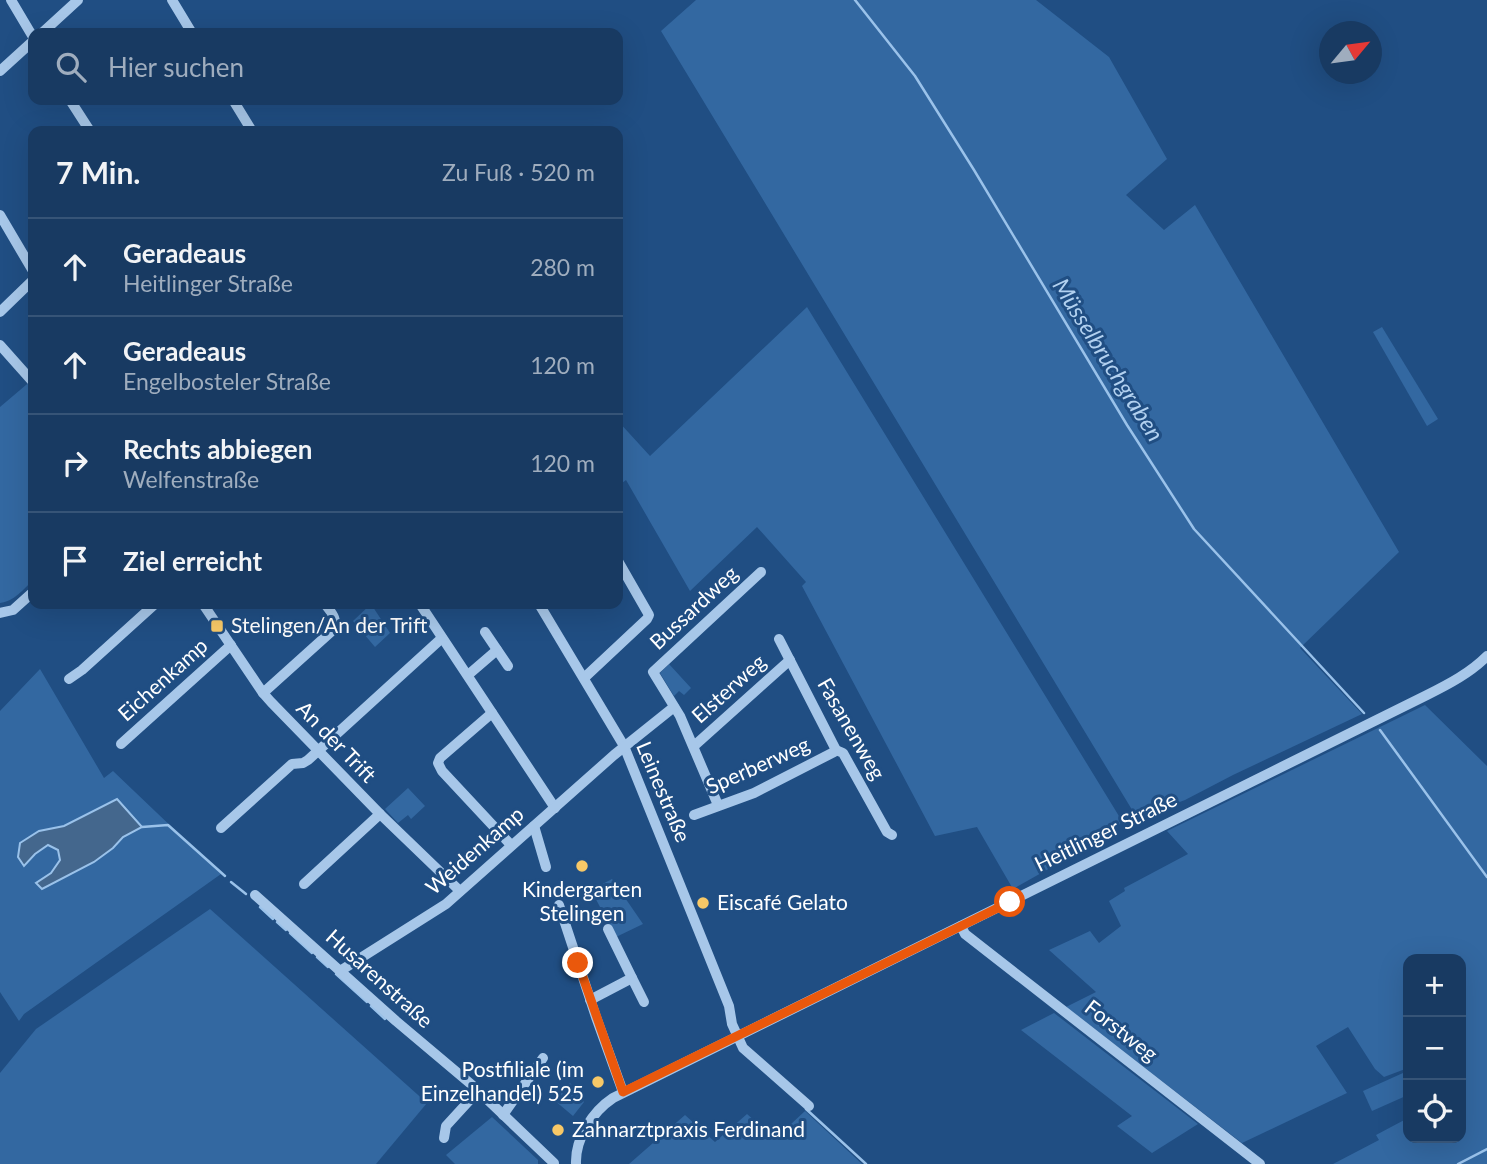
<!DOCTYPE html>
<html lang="de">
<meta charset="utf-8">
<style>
:root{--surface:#183a62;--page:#25456b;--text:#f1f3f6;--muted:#9fadbe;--line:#365477}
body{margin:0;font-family:Lato,sans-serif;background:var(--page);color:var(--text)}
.controls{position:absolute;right:21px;bottom:21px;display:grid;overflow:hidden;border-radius:14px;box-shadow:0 7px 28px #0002}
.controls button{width:63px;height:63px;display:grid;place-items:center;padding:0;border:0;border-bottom:2px solid var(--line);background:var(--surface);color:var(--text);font:35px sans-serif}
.compass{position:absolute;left:1319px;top:21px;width:63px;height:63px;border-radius:50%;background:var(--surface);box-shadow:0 7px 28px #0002;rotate:61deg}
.stop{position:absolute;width:21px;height:21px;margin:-16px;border:5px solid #ea580c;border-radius:50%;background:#fff}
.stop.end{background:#ea580c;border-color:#fff;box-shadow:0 2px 7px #0008}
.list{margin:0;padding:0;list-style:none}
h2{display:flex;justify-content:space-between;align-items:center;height:91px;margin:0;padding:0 28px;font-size:30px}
h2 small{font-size:23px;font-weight:400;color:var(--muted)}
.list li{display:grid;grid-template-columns:46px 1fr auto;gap:21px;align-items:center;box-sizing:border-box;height:98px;padding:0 28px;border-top:2px solid var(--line)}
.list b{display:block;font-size:26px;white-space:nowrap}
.list p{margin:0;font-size:23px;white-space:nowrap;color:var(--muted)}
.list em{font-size:23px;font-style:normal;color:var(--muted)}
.icon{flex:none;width:38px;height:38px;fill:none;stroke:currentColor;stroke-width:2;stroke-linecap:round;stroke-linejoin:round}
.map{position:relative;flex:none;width:1487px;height:1164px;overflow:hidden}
.search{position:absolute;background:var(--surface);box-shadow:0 7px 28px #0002;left:28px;top:28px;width:595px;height:77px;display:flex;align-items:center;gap:18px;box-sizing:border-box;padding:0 24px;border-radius:14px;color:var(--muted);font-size:26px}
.panel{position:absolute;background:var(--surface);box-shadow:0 7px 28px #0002;left:28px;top:126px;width:595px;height:483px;border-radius:14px}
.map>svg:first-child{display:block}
.green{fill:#3368a1;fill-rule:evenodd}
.water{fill:#44678d;stroke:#9ac2ea;stroke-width:2}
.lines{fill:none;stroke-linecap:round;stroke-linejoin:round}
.stream{stroke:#9ac2ea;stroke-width:2.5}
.minor{stroke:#a7c7e9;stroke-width:10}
.route{stroke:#ea580c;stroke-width:9}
.poi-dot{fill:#f7c867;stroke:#204e83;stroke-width:2.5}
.labels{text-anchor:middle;stroke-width:6;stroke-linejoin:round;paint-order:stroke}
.street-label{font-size:21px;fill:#fff;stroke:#204e83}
.poi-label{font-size:21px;fill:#fff;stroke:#204e83;text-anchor:start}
.water-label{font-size:23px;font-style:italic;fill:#b2d1f0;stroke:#204e83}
</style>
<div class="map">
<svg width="1487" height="1164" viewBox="0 0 1487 1164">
<rect width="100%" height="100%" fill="#204e83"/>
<g class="green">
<path d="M696,0H1036L1109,57L1167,159L1126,195L1164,230L1195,205L1399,552L1300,648L1362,714L1233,775L1185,800L1137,818L661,31Z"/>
<path d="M807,307L1122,821L1114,832L1013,889L977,827L935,836L802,586L806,582L757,527L690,591L626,480L618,486V421L650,456Z"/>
<path d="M1382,327L1438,419L1427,426L1373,332Z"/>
<path d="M33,379V580C24,589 13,602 0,603V407Z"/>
<path d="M371,604L390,633L375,647L353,621Z"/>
<path d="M669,664L691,688L684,695L679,691L674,696L660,673Z"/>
<path d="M40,669L104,778L113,771L221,874L24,1014L19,1021L0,992V711ZM117,799L141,828L123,837L113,848L36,883L51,873L60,860L58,849L48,845L35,854L24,866L39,831L64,826Z"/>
<path d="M1425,705L1487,766V1164H1333L1379,1140L1376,1135L1408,1118V1138H1461V959H1408V1068L1384,1077L1375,1069L1348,1027L1316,1046L1347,1093L1242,1143L1066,1007L1096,992L1049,950L1090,931L1099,943L1121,926L1109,901L1125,891L1124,888L1188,854L1167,831Z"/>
<path d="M408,788L425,806L411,819L408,815L398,823L385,809Z"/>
<path d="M612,879L643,924L616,937L591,890Z"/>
<path d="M210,909L427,1103L376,1164H0V1073L36,1029Z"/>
<path d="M1054,1013L1198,1124L1152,1153L1117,1126L1132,1116L1021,1030Z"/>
<path d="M1403,1073L1408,1083V1095L1372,1111L1363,1091Z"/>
<path d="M570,1083L584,1102L573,1116L554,1100Z"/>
<path d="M805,1111L862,1164H629L685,1115L715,1142L747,1114L775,1139Z"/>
<path d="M492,1117L538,1160V1164H455L446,1155Z"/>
</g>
<path class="water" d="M117,799L142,827L123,837L113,848L94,862L42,889L36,883L51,873L60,860L58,850L48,845L35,854L24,866L18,857L20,843L39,831L64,826Z"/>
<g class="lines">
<g class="stream">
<path d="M855,0L915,76L974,170L1127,425L1194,529L1364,713"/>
<path d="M1380,730L1487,877"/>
<path d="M142,827L168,825L225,876"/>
<path d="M231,882L246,894"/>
<path d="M260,907L273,919"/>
<path d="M277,922L286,930"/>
<path d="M290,933L312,953"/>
<path d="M317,957L328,967"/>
<path d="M336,974L367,1002"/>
<path d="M371,1006L385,1019"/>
<path d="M806,1109L866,1164"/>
<path d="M1458,1164L1487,1149"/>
</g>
<g class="minor">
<path d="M11,0L33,37"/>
<path d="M172,0L192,33"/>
<path d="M42,33L78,0"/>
<path d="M0,71L33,41"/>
<path d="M70,100L90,131"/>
<path d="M233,100L252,131"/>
<path d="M0,215L33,271"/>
<path d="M0,312L33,280"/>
<path d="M0,345L32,381"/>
<path d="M203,604L263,693L271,702L380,814L460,891"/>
<path d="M420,604L555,808"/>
<path d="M539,604L624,746L729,1006L732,1024L743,1048L809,1106"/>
<path d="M0,613L13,610L33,592"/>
<path d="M485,632L508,666"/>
<path d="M779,639L836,750L843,753L887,832L892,835"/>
<path d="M468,675L497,650"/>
<path d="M584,678L647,619L649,615L618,561"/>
<path d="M69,679L82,670L155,604"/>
<path d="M263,693L333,630C339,620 331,612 325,604"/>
<path d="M492,713L440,758L438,763L442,771L511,845"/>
<path d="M121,744L231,645"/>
<path d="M694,746L790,660"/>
<path d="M718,805L680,716L653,672L761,572"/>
<path d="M694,815L754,793L834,752L836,750"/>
<path d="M534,826L546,867"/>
<path d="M221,828L292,764L303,763L308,760L442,638"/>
<path d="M304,884L380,814"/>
<path d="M255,895L396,1021L472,1085L554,1163"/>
<path d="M559,905L596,1017L623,1092"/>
<path d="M961,926L965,934L1260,1164"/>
<path d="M340,971L446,904L614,755L674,707"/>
<path d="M632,978L644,1002"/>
<path d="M590,1000L632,978L608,929"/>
<path d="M503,1115L543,1058"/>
<path d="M444,1138L446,1126L478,1091"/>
<path d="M576,1164C575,1139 592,1112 613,1098L1427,695C1449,684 1470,673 1487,656"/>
</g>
</g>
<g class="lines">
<path class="route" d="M578,963L623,1092L1010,902"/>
</g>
<g class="poi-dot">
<rect x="210" y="619" width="14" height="14" rx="3.5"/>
<circle cx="582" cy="866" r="7"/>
<circle cx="703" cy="903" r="7"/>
<circle cx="598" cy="1082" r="7"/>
<circle cx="558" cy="1130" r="7"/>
</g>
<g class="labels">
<g class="street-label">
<text transform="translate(694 608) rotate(-43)" y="7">Bussardweg</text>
<text transform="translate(163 680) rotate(-42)" y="7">Eichenkamp</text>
<text transform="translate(729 689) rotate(-42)" y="7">Elsterweg</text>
<text transform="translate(851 729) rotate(60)" y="7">Fasanenweg</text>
<text transform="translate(336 742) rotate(46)" y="7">An der Trift</text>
<text transform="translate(758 766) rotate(-24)" y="7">Sperberweg</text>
<text transform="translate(663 792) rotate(67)" y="7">Leinestraße</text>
<text transform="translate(1106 832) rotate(-26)" y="7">Heitlinger Straße</text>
<text transform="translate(475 851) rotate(-41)" y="7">Weidenkamp</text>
<text transform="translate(379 979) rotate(42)" y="7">Husarenstraße</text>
<text transform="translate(1121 1031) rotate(38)" y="7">Forstweg</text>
</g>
<g class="poi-label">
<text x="231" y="633">Stelingen/An der Trift</text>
<text x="582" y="897" text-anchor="middle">Kindergarten<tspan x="582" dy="24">Stelingen</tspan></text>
<text x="717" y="910">Eiscafé Gelato</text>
<text x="584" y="1077" text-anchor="end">Postfiliale (im<tspan x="584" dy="24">Einzelhandel) 525</tspan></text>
<text x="572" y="1137">Zahnarztpraxis Ferdinand</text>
</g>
<g class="water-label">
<text transform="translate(1108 360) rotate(58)" y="8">Müsselbruchgraben</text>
</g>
</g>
</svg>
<div class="controls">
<button>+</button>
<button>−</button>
<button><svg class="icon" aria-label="locate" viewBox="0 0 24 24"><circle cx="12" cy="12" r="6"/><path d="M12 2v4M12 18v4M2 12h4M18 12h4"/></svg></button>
</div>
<svg class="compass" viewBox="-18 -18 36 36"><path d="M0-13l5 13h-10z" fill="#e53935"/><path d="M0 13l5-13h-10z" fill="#9fadbe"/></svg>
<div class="stop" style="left:1010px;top:902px"></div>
<div class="stop end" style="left:578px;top:963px"></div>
<div class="search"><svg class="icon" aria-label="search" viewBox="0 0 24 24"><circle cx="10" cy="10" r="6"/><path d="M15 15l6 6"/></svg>Hier suchen</div>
<section class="panel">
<h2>7 Min.<small>Zu Fuß · 520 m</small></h2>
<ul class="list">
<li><svg class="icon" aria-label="ahead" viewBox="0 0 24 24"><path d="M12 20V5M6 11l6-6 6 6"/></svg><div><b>Geradeaus</b><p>Heitlinger Straße</p></div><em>280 m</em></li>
<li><svg class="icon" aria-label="ahead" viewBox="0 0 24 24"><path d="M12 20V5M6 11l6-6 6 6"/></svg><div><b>Geradeaus</b><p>Engelbosteler Straße</p></div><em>120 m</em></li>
<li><svg class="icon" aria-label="right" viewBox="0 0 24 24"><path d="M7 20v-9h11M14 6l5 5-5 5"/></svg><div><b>Rechts abbiegen</b><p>Welfenstraße</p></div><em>120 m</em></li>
<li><svg class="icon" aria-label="arrive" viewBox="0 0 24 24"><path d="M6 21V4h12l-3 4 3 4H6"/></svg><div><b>Ziel erreicht</b></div></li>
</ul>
</section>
</div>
